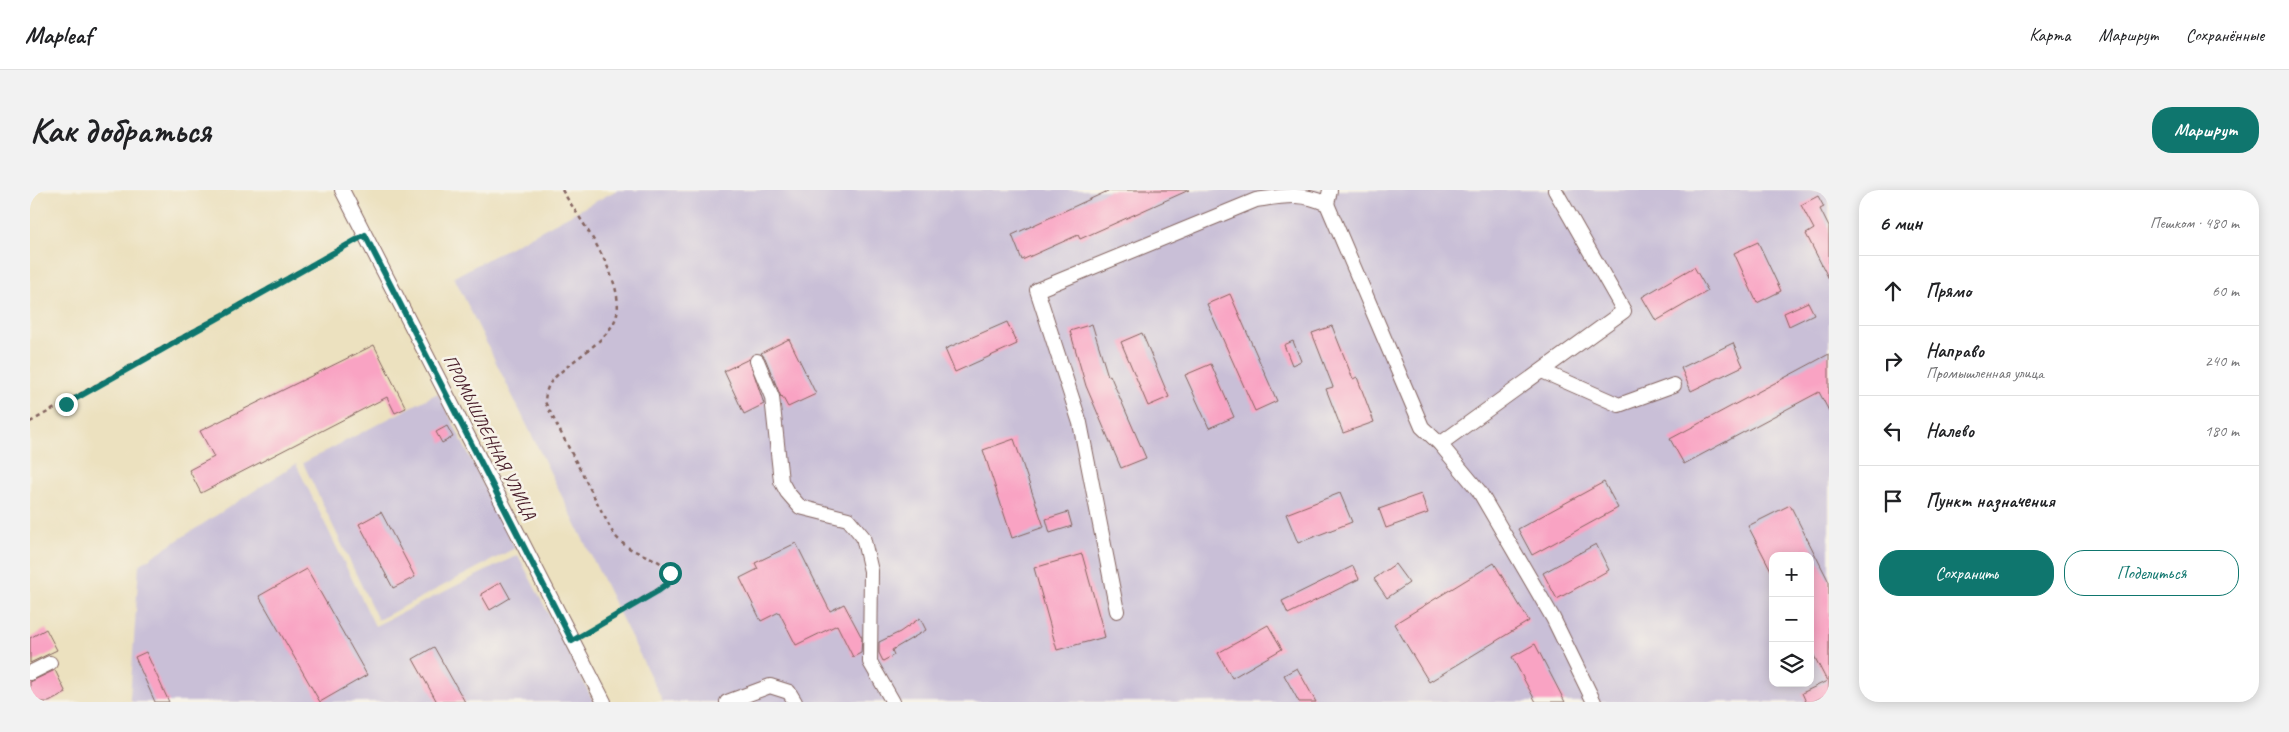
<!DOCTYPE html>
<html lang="ru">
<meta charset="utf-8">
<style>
:root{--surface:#fff;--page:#f2f2f2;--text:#202124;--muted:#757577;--line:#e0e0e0;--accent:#0f766e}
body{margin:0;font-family:Caveat,sans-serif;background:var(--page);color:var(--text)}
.controls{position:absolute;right:15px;bottom:15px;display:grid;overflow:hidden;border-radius:10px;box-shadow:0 2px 12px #0003}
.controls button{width:45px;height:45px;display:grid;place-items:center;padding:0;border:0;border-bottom:1px solid var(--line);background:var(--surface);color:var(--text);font:25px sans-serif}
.stop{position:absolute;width:15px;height:15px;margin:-11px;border:4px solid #0f766e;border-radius:50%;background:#fff}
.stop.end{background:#0f766e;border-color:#fff;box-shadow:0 1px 5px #0008}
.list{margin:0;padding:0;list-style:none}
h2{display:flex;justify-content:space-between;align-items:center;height:65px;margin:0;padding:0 20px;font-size:21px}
h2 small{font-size:16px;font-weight:400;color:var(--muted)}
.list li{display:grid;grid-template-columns:32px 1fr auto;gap:15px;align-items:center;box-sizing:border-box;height:70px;padding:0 20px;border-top:1px solid var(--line)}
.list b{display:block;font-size:19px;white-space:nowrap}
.list p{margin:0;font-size:16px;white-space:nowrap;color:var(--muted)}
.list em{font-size:16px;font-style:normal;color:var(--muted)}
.actions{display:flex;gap:10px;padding:15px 20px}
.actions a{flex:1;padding:11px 0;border:1px solid var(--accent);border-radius:20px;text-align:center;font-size:18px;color:var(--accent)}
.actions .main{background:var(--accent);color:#fff}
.icon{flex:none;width:28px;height:28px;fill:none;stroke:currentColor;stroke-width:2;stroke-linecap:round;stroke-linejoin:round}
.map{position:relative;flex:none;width:1799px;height:512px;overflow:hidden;border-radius:20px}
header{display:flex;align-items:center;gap:30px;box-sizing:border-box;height:70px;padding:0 25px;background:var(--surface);border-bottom:1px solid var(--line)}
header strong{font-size:24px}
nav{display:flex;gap:28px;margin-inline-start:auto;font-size:18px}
.intro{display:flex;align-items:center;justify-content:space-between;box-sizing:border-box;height:120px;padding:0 30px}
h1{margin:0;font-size:35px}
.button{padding:12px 22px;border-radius:20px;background:var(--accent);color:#fff;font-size:18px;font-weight:700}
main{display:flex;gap:30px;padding:0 30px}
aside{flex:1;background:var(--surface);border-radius:20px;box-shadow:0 2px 12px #0003}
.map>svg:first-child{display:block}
.industrial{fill:#c9bfd7;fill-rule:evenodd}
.building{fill:#f9a3c3}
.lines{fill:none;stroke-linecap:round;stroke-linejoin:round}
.minor-casing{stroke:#83635f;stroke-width:16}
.path{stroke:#83635f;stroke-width:2.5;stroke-dasharray:4 4;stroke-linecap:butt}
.minor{stroke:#fff;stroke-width:14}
.route{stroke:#0f766e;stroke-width:6}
.labels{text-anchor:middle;stroke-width:5;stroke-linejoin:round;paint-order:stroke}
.street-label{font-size:18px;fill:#4a1f2b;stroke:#f7f3e8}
</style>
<header>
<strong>Mapleaf</strong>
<nav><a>Карта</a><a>Маршрут</a><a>Сохранённые</a></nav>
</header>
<div class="intro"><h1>Как добраться</h1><a class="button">Маршрут</a></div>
<main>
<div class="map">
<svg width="1799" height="512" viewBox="0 0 1799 512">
<rect width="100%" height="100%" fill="#f7f3e8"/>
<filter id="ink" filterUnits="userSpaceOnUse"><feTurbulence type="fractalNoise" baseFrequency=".02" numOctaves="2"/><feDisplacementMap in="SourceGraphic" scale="10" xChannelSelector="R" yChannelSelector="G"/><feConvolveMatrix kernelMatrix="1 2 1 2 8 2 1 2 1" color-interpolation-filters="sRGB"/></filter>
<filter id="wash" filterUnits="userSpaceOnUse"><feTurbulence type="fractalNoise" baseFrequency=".0096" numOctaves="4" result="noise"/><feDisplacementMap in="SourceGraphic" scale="20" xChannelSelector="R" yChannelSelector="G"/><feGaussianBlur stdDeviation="1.12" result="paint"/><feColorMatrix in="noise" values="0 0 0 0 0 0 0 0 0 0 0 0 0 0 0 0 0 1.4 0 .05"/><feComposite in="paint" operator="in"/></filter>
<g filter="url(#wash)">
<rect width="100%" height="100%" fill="#ece1bf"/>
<g class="industrial">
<path d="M587,0H1799V512H633L424,87ZM1743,366H1780V493H1743Z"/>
<path d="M408,203L485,358L348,430L273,273Z"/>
<path d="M266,274L345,436L488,365L564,512H102L100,508L109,375Z"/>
</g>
<g id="blocks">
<g class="building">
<path d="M1080,0H1159L1050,49L1048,45L992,70L982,45Z"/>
<path d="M1788,6L1794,17L1790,19L1799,37V89L1776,44L1784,39L1771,15Z"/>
<path d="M1728,52L1751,101L1727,113L1704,63Z"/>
<path d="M1664,77L1678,101L1626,131L1612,107Z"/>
<path d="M1200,104L1247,211L1225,221L1177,114Z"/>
<path d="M1778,112L1784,124L1759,136L1754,123Z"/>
<path d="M977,132L987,154L925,182L915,159Z"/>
<path d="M1062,134L1078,186L1080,185L1116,268L1091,278L1056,196L1040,141Z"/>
<path d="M1302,136L1323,189L1327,187L1344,232L1313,243L1296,199L1303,197L1282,143Z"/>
<path d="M1112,143L1139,207L1118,216L1091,152Z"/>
<path d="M759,149L786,204L758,217L752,206L751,207L735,168L731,163Z"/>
<path d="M1263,151L1271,171L1262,175L1254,155Z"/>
<path d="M1703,153L1713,176L1661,201L1651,178Z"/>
<path d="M344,155L376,218L365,223L357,207L171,303L159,280L184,267L170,241Z"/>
<path d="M1799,164V221L1789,202L1654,274L1640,249Z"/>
<path d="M719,169L734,214L714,224L694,181Z"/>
<path d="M1181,174L1204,227L1179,238L1155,185Z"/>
<path d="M417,236L423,247L412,253L406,242Z"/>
<path d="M984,249L1014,337L982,348L953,260Z"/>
<path d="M1574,292L1588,318L1502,365L1488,339Z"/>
<path d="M1310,303L1322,332L1268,353L1256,324Z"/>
<path d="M1391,304L1398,323L1356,338L1349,319Z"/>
<path d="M1760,315L1799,392V504L1783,512H1776L1772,503L1797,491L1780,458V366H1743V384L1718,336Z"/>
<path d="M351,322L385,387L363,398L329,334Z"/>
<path d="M1038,322L1042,336L1020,343L1016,329Z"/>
<path d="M766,353L800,421L814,414L832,448L831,463L823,467L807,435L766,455L749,422L731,431L710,388L728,379L725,373Z"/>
<path d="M1566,354L1579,380L1527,409L1513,383Z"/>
<path d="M1052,364L1075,447L1027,460L1004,378Z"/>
<path d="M1464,373L1499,431L1399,492L1364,434Z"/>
<path d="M1365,374L1379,393L1357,408L1344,389Z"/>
<path d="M1323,376L1329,389L1258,424L1252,411Z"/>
<path d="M277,379L337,485L290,512L229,406Z"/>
<path d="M471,392L480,408L460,420L451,404Z"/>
<path d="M890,428L896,440L862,460L864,465L853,471L849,463V452L870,442Z"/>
<path d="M1238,435L1252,459L1202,488L1188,463Z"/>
<path d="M16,439L27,460L0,473V448Z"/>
<path d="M1505,454L1535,512H1506L1482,467Z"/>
<path d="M404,457L435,512H407L383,469Z"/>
<path d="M116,462L139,512H125L105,467Z"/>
<path d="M1267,478L1286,512H1269L1254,485Z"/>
<path d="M25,480L36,503L19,512H0V492Z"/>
</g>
</g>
</g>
<g filter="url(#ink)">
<use href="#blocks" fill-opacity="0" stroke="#83635f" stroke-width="1"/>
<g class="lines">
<defs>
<g id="minor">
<path d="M312,0L574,512"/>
<path d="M1297,14L1300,0"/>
<path d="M727,171L742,207L751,291L757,302L770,317L818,329L833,347L841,381L840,472L863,512"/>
<path d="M1512,181L1589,215L1644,195"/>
<path d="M1410,254L1594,121L1525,0"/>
<path d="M1087,421L1050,233L1007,100L1226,10C1254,6 1271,2 1297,14L1392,237L1410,254L1449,301L1523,428L1564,512"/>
<path d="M0,483L20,473"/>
<path d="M697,512L740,496L759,502L765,512"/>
</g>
</defs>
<use href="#minor" class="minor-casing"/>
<g class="path">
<path d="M532,0C550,30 604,100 583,134C573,151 554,163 539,175C524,188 516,192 515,212L584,345C588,349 592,353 596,356C612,368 641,368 640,392L553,445"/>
<path d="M0,232L325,50"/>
</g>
<use href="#minor" class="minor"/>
</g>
</g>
<g class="lines" filter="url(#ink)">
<path class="route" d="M36,214L335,45L542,451L628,401L640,392V383"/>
</g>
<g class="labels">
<g class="street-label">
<text transform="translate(460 247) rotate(63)" y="6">ПРОМЫШЛЕННАЯ УЛИЦА</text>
</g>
</g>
</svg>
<div class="controls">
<button>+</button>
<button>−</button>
<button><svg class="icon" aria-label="layers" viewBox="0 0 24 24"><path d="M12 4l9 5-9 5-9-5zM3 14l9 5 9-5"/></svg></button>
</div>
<div class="stop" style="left:640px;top:383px"></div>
<div class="stop end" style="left:36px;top:214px"></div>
</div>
<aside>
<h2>6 мин<small>Пешком · 480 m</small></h2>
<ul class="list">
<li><svg class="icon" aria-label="ahead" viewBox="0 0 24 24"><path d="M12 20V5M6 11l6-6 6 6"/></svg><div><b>Прямо</b></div><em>60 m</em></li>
<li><svg class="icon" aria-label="right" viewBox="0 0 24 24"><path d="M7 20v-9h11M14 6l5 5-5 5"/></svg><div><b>Направо</b><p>Промышленная улица</p></div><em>240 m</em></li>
<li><svg class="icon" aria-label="left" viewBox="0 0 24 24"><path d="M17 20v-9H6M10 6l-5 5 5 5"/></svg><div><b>Налево</b></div><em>180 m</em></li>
<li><svg class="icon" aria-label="arrive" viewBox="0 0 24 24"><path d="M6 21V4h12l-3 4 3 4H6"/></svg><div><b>Пункт назначения</b></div></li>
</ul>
<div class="actions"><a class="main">Сохранить</a><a>Поделиться</a></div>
</aside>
</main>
